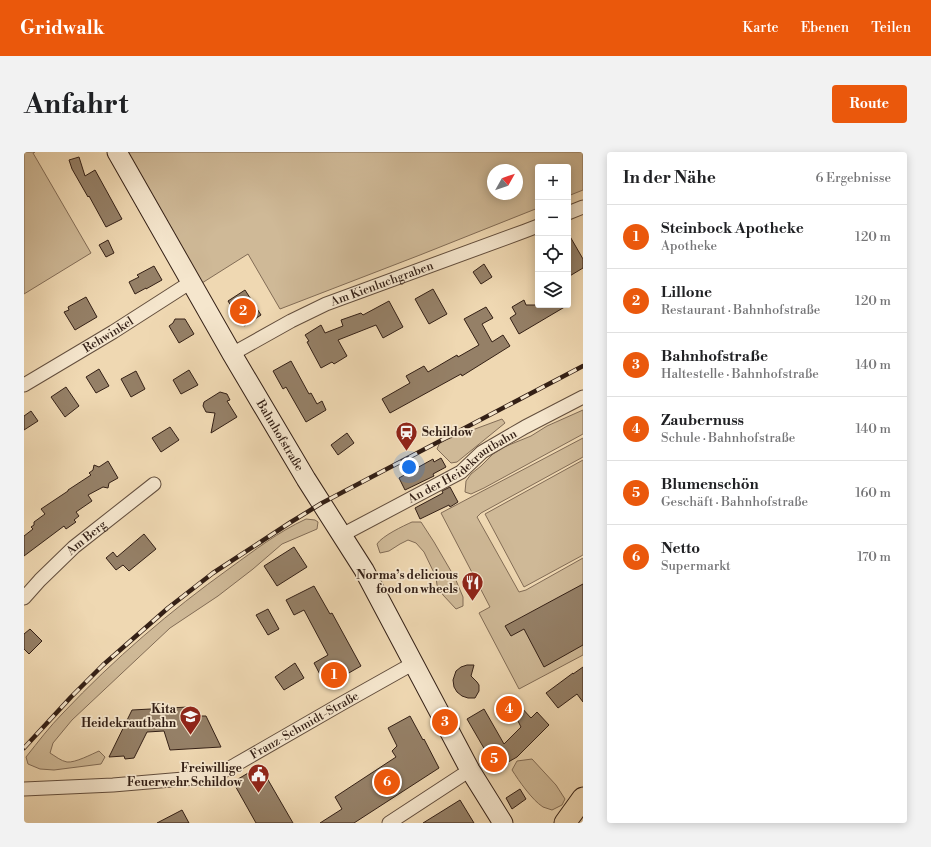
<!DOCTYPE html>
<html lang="de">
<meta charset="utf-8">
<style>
:root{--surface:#fff;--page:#f2f2f2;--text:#202124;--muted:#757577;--line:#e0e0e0;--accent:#ea580c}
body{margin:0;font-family:"Libre Bodoni",serif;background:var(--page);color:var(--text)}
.controls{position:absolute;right:12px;top:12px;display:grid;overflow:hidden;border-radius:4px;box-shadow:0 2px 10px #0003}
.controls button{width:36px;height:36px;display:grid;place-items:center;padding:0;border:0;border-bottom:1px solid var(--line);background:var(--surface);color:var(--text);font:20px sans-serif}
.compass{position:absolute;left:463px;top:12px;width:36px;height:36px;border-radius:50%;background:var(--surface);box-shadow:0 2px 10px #0003;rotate:50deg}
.you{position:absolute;left:385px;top:315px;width:14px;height:14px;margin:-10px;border:3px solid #fff;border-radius:50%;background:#1a73e8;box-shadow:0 0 0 6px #1a73e833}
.badge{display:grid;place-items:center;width:26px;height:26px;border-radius:50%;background:var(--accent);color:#fff;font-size:13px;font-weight:700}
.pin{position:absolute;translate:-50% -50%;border:2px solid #fff;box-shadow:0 1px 4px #0006}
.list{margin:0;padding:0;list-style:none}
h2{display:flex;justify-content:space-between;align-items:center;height:52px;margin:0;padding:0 16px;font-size:17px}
h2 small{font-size:13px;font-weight:400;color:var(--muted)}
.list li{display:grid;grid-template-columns:26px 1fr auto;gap:12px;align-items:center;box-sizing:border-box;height:64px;padding:0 16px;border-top:1px solid var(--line)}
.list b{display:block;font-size:15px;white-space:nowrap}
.list p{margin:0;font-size:13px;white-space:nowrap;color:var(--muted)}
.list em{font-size:13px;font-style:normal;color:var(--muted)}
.icon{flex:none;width:22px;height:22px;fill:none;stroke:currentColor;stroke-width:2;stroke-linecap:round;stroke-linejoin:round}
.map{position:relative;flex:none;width:559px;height:671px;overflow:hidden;border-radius:4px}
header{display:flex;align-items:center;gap:24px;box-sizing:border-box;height:56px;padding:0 20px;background:var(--accent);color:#fff}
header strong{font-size:19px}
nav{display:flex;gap:22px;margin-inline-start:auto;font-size:14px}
.intro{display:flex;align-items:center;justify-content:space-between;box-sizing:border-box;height:96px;padding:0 24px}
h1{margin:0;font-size:28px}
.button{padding:10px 18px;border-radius:4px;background:var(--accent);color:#fff;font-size:14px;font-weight:700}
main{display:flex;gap:24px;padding:0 24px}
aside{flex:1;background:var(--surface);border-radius:4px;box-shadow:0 2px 10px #0003}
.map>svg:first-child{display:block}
.green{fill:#cfb997;stroke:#826c56;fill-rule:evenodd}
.building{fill:#958067;stroke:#342016}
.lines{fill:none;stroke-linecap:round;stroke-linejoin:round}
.street-casing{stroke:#634e3d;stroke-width:15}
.secondary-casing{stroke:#342016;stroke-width:21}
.primary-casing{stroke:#342016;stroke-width:23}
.street{stroke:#f5e6cd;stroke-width:13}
.secondary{stroke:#f5e6cd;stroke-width:19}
.primary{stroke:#efd8b2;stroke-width:21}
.rail-casing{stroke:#342016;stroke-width:4.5}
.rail{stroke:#f5e6cd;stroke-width:3;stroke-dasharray:9;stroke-linecap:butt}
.labels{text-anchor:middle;stroke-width:3.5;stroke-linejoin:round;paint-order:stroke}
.street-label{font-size:12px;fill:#342016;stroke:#f5e6cd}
.poi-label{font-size:12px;font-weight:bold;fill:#342016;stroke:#f5e6cd;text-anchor:end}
</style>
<header>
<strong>Gridwalk</strong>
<nav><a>Karte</a><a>Ebenen</a><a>Teilen</a></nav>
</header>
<div class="intro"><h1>Anfahrt</h1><a class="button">Route</a></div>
<main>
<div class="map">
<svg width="559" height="671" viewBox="0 0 559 671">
<rect width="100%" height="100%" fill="#efd8b2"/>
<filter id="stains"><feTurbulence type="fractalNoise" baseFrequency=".005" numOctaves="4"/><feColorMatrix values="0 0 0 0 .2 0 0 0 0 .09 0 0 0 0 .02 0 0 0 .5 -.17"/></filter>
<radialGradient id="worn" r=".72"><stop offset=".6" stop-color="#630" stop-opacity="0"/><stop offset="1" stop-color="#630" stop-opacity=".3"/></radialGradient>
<g class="green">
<path d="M0,0H11L9,1L67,101L0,142Z"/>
<path d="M94,0H559V38L544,44V15H514V56L396,103L256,157L224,102L178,131ZM469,18H493V42H469Z"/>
<path d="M559,258V282L460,336L447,342L441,340L442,329L447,322L457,314L469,302L480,295L507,284L523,274Z"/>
<path d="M478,267L481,271L433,310L427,311L413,297L416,290Z"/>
<path d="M559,286V305L457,361L453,365L495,440L502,438L559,406V503L495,537L455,461L466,455L417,361Z"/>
<path d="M559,308V403L500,435L461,362Z"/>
<path d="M282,367L291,368L294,370L293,377L258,392L229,417L194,444L146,476L48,568L29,591L26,601C31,604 37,609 43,610C51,611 68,602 75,599L81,605L77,612L30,618L16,617L4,612L2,605C14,590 26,574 39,561C90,507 146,459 206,416C231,398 254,380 282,367Z"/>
<path d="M388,370H397L410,390L431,426L439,445V454L432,457L419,443L413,433L412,425L400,400L392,391L384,388L376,392L365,399L356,401L353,392C358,384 379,374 388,370Z"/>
<path d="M508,607L532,633L541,647L538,653L528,658C525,657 522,656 519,655C508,648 495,629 488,618L493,609Z"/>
</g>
<g class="building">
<path d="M55,5L61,24L71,18L98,67L82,75L65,44L64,45L48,17L45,8Z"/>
<path d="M544,81L559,107V116L544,125Z"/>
<path d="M84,88L90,101L82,105L75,93Z"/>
<path d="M460,112L468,125L457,132L449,120Z"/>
<path d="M130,114L138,128L122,137V136L111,142L105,130L115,125L113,123Z"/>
<path d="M409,137L423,162L405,172L391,147Z"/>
<path d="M221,138L237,163L220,174L204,149Z"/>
<path d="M62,145L73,165L51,178L40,160L45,158L44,155Z"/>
<path d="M500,148L502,153H544L495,182L486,166L492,162L488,155Z"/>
<path d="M365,149L379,175L359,186L352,173L314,188L323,204L310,212L308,210L297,216L283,190L285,189L281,183L297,173L301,181L319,174L317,168L337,161L339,163Z"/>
<path d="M462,155L469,166L458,172L468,190L479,183L486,194L438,224L437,222L366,261L358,247L386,231L382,224L400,214L404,220L433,203L434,205L455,193L440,167Z"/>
<path d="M151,167H161L170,182L155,191L145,174L149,171Z"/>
<path d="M267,209L285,242L287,241L293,252L298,249L302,258L282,270L262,235L259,237L249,219Z"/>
<path d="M75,217L85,234L72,241L62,225Z"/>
<path d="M165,218L174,233L157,242L149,228Z"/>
<path d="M112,219L121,237L107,245L97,227Z"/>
<path d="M42,235L55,254L41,265L27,245Z"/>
<path d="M196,240L203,242L206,248L203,249L213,265L187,281L191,261L182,260L179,254L180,250Z"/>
<path d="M7,259L14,269L0,278V264Z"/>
<path d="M146,275L155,288L137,300L128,286Z"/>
<path d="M323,281L330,291L314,303L307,293Z"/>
<path d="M417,306L422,315L409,322L410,324L381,338L375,326L409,307L410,310Z"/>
<path d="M84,309L94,326L85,331L84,336L79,335L64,343L68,349L52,360L55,364L50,368L52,370L42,377L40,374L0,404V384L9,377L7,375L10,373V370L21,362L17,357L44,339V338L67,323L65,321L69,318L70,313L75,315Z"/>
<path d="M426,335L434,350L426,355L425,353L396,367L391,356L419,341L418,339Z"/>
<path d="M120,382L132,397L105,419L99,413L92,418L82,406L89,400L93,405Z"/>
<path d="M270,395L283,415L253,434L240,414Z"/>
<path d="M559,432V493L520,515L500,477L487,484L481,474Z"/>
<path d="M290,434L306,462L308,461L337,514L302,534L290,511L304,503L280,458L270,463L262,448Z"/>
<path d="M244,457L255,477L244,483L232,463Z"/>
<path d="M6,477L18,489L5,502L0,497V482Z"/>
<path d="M271,511L280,526L260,538L251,525Z"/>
<path d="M443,513H450L447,524L453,530L455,533V539L451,546H444L438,544L433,540L430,535L429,528L432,519L437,515Z"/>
<path d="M559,515V550L553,542L534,556L522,541L549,521V522Z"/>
<path d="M496,554L507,566L513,560L525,573L493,605L472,617L443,567L460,557L480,592L497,575L492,565V562Z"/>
<path d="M164,555L165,564H182L197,595L146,598L140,579L123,580L110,606L101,607L100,604L85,605L108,558Z"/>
<path d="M386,564L399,588L400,587L415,616L330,671H296L318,657L311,645L372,605L368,599L373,594L364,576Z"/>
<path d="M236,614L269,671H232L209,630Z"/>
<path d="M496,637L502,647L488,657L482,646Z"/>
<path d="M436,648L450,671H399L420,658Z"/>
<path d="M158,658L165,671H133Z"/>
</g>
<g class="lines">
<defs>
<g id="street">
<path d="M544,61L559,55"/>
<path id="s1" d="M208,202L267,169L302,152L501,79L514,74"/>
<path id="s2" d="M0,233L89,180L167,130"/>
<path id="s3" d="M318,383L437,320L458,300L501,275L559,245"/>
<path id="s4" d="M0,446L16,428L50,395L130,332"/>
<path id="s5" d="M0,637L89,633L183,625L196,621L211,613L317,552L390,511"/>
<path d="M365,671L446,618"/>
</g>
<g id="secondary">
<path id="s6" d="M93,0L208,202L282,327L340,418L446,618L479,671"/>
</g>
<path id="primary" d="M541,671L559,646"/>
</defs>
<use href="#street" class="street-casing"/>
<use href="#secondary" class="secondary-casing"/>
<use href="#primary" class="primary-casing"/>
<use href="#street" class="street"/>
<use href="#secondary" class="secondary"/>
<use href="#primary" class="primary"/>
<defs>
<path id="rail" d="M0,596L47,545L79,513L144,456L189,421L267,370L298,351L559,214"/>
</defs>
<use href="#rail" class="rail-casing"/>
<use href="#rail" class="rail"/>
</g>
<defs>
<symbol id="station-pin" viewBox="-11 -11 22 30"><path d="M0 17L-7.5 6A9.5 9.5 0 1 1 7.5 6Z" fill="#8f2418" stroke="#f5e6cd"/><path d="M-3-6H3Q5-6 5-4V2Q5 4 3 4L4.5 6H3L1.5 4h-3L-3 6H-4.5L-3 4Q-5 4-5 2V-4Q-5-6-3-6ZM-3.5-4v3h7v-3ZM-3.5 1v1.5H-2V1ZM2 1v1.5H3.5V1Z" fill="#fff"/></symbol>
<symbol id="restaurant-pin" viewBox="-11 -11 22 30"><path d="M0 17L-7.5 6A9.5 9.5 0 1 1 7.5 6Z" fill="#8f2418" stroke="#f5e6cd"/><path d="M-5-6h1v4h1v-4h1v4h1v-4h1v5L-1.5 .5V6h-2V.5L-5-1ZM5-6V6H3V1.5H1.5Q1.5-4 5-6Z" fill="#fff"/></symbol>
<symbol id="school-pin" viewBox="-11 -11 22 30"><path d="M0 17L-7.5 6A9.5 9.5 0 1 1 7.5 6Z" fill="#8f2418" stroke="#f5e6cd"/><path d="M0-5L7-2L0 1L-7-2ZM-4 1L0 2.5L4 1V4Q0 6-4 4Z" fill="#fff"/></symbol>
<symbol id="civic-pin" viewBox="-11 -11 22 30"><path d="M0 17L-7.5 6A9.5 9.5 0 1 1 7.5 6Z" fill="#8f2418" stroke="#f5e6cd"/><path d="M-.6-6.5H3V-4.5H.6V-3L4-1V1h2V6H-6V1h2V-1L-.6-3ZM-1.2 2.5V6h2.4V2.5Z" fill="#fff"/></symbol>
</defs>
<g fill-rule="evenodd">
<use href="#station-pin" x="370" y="268" width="25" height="34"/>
<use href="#restaurant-pin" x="436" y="418" width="25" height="34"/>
<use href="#school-pin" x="154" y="552" width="25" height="34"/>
<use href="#civic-pin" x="222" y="610" width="25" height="34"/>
</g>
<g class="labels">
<g class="street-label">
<text dy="4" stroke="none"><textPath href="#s1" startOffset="166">Am Kienluchgraben</textPath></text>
<text dy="4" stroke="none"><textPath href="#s2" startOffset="98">Rehwinkel</textPath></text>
<text dy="4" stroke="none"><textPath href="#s6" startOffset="327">Bahnhofstraße</textPath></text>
<text dy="4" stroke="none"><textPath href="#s3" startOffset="139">An der Heidekrautbahn</textPath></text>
<text dy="4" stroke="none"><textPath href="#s4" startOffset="87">Am Berg</textPath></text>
<text dy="4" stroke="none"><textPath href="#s5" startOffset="294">Franz-Schmidt-Straße</textPath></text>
</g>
<g class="poi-label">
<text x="398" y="284" text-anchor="start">Schildow</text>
<text x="434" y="427">Norma’s delicious<tspan x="434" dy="14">food on wheels</tspan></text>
<text x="152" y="561">Kita<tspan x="152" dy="14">Heidekrautbahn</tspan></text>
<text x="218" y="620">Freiwillige<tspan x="218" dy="14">Feuerwehr Schildow</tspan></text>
</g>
</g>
<rect width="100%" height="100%" filter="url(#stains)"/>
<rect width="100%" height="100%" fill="url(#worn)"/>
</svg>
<div class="controls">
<button>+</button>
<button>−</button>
<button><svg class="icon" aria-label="locate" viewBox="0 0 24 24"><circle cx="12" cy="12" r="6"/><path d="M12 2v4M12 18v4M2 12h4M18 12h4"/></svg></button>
<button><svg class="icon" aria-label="layers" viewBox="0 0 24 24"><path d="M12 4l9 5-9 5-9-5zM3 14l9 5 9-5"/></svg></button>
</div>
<svg class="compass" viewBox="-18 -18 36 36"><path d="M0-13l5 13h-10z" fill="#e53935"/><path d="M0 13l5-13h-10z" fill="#757577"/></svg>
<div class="you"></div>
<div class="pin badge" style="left:310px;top:523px">1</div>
<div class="pin badge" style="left:219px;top:159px">2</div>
<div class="pin badge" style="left:421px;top:570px">3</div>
<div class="pin badge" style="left:485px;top:557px">4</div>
<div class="pin badge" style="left:470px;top:607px">5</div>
<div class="pin badge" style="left:363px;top:630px">6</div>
</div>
<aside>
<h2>In der Nähe<small>6 Ergebnisse</small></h2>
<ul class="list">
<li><span class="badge">1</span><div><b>Steinbock Apotheke</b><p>Apotheke</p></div><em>120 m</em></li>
<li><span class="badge">2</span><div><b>Lillone</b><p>Restaurant · Bahnhofstraße</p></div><em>120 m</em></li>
<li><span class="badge">3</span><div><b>Bahnhofstraße</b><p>Haltestelle · Bahnhofstraße</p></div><em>140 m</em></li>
<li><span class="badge">4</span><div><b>Zaubernuss</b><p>Schule · Bahnhofstraße</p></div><em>140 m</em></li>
<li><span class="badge">5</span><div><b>Blumenschön</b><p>Geschäft · Bahnhofstraße</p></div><em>160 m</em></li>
<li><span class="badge">6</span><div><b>Netto</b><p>Supermarkt</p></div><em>170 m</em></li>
</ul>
</aside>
</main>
